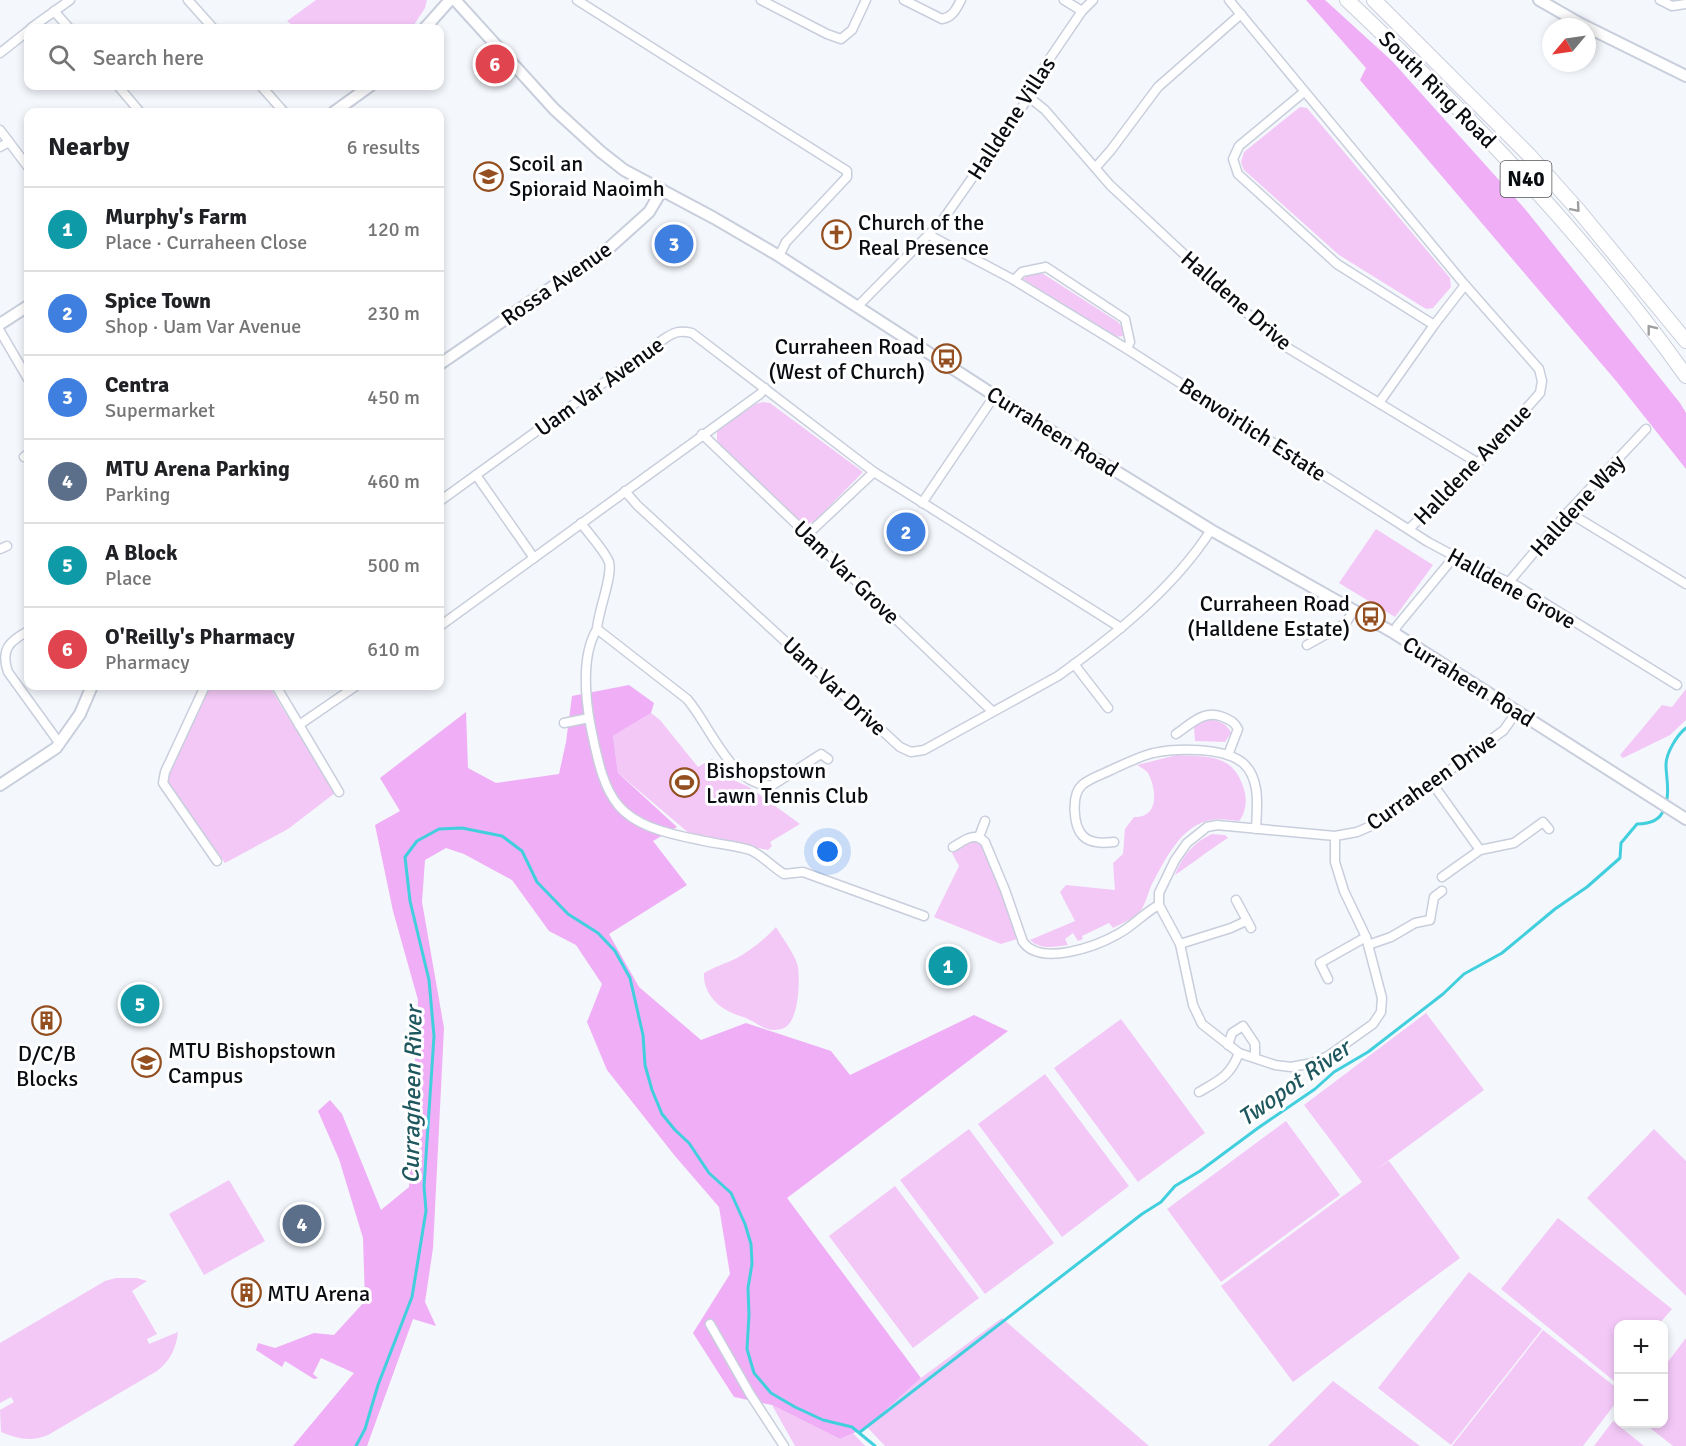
<!DOCTYPE html>
<meta charset="utf-8">
<style>
:root{--surface:#fff;--page:#f2f2f2;--text:#202124;--muted:#757577;--line:#e0e0e0;--accent:#b45309}
body{margin:0;font-family:Signika,sans-serif;background:var(--page);color:var(--text)}
.controls{position:absolute;right:18px;bottom:18px;display:grid;overflow:hidden;border-radius:12px;box-shadow:0 3px 9px #0003}
.controls button{width:54px;height:54px;display:grid;place-items:center;padding:0;border:0;border-bottom:2px solid var(--line);background:var(--surface);color:var(--text);font:30px sans-serif}
.compass{position:absolute;left:1542px;top:18px;width:54px;height:54px;border-radius:50%;background:var(--surface);box-shadow:0 3px 9px #0003;rotate:241deg}
.you{position:absolute;left:828px;top:852px;width:21px;height:21px;margin:-15px;border:4px solid #fff;border-radius:50%;background:#1a73e8;box-shadow:0 0 0 9px #1a73e833}
.badge{display:grid;place-items:center;width:39px;height:39px;border-radius:50%;background:var(--accent);color:#fff;font-size:20px;font-weight:700}
.pin{position:absolute;translate:-50% -50%;border:3px solid #fff;box-shadow:0 2px 6px #0006}
.list{margin:0;padding:0;list-style:none}
h2{display:flex;justify-content:space-between;align-items:center;height:78px;margin:0;padding:0 24px;font-size:26px}
h2 small{font-size:20px;font-weight:400;color:var(--muted)}
.list li{display:grid;grid-template-columns:39px 1fr auto;gap:18px;align-items:center;box-sizing:border-box;height:84px;padding:0 24px;border-top:2px solid var(--line)}
.list b{display:block;font-size:22px;white-space:nowrap}
.list p{margin:0;font-size:20px;white-space:nowrap;color:var(--muted)}
.list em{font-size:20px;font-style:normal;color:var(--muted)}
.icon{flex:none;width:33px;height:33px;fill:none;stroke:currentColor;stroke-width:2;stroke-linecap:round;stroke-linejoin:round}
.map{position:relative;flex:none;width:1686px;height:1446px;overflow:hidden}
.search{position:absolute;background:var(--surface);box-shadow:0 3px 9px #0003;left:24px;top:24px;width:420px;height:66px;display:flex;align-items:center;gap:15px;box-sizing:border-box;padding:0 21px;border-radius:12px;color:var(--muted);font-size:22px}
.panel{position:absolute;background:var(--surface);box-shadow:0 3px 9px #0003;left:24px;top:108px;width:420px;height:582px;border-radius:12px}
.map>svg:first-child{display:block}
.green{fill:#f3c8f7}
.forest{fill:#efaef5}
.lines{fill:none;stroke-linecap:round;stroke-linejoin:round}
.stream{stroke:#41cfde;stroke-width:3}
.minor-casing{stroke:#c8cedc;stroke-width:11}
.tertiary-casing{stroke:#c8cedc;stroke-width:14}
.trunk-casing{stroke:#c8cedc;stroke-width:16}
.minor{stroke:#fff;stroke-width:8}
.tertiary{stroke:#fff;stroke-width:10}
.trunk{stroke:#fff;stroke-width:14}
.oneway{stroke:#9d9e9f}
.labels{text-anchor:middle;stroke-width:6;stroke-linejoin:round;paint-order:stroke}
.shield{fill:#fff;stroke:#535558;stroke-width:1.5}
.shield-label{font-size:21px;font-weight:bold;fill:#090c10}
.street-label{font-size:22px;fill:#090c10;stroke:#fff}
.poi-label{font-size:22px;fill:#090c10;stroke:#fff;text-anchor:start}
.water-label{font-size:24px;font-style:italic;fill:#1e575e;stroke:#fff}
</style>
<div class="map">
<svg width="1686" height="1446" viewBox="0 0 1686 1446">
<rect width="100%" height="100%" fill="#f4f7fc"/>
<g class="green">
<path d="M316,0H427L425,8L412,28H296L287,21Z"/>
<path d="M1300,107L1307,108L1450,278L1451,287L1433,308L1426,309L1339,255L1244,170L1241,162L1244,152Z"/>
<path d="M1042,273L1118,322L1122,327L1125,336L1115,337L1023,279L1029,275Z"/>
<path d="M763,402L770,403L863,472L816,520L808,524L801,522L721,446L717,440V430L756,404Z"/>
<path d="M1376,529L1433,565L1395,617L1339,583Z"/>
<path d="M209,686H269L335,793L288,829L225,863L171,788L167,780Z"/>
<path d="M1686,689V720L1670,735L1623,758L1620,755L1662,705L1672,707Z"/>
<path d="M651,713L660,720L698,767L712,759L731,779L749,787L800,824L770,842L772,846L768,850L690,834L618,773L613,736Z"/>
<path d="M1203,719C1214,719 1227,722 1231,733L1225,742L1195,741L1194,727Z"/>
<path d="M1177,755C1212,757 1235,754 1245,793C1247,802 1245,814 1239,821C1230,820 1220,818 1211,820C1181,825 1165,860 1152,884C1148,892 1146,903 1141,910C1134,918 1123,923 1113,928L1109,923L1082,936L1083,939L1078,941L1073,933L1065,939L1068,945C1053,947 1041,950 1030,940L1075,921L1060,892L1066,885L1115,890L1113,863L1123,854L1125,829L1134,817C1159,818 1157,790 1148,773C1145,769 1140,767 1137,765Z"/>
<path d="M1212,834L1225,835L1228,838C1209,850 1193,863 1175,875C1182,856 1194,842 1212,834Z"/>
<path d="M972,840L980,842L983,847C996,876 1012,908 1017,939L1001,944L934,917L959,866L952,853Z"/>
<path d="M776,927C782,937 796,956 798,967C800,982 799,1026 781,1029C767,1033 759,1024 748,1019C742,1016 736,1015 730,1012C715,1005 703,991 704,973C714,967 724,964 735,959C750,951 765,939 776,927Z"/>
<path d="M1426,1013L1484,1090L1377,1169L1389,1161L1460,1258L1293,1382L1221,1286L1362,1182L1304,1105Z"/>
<path d="M1121,1019L1205,1133L1138,1182L1054,1068Z"/>
<path d="M1045,1074L1129,1186L1062,1237L978,1124Z"/>
<path d="M1286,1121L1340,1195L1221,1282L1167,1209Z"/>
<path d="M969,1129L1054,1243L985,1294L900,1180Z"/>
<path d="M1654,1129L1686,1161V1296L1587,1198Z"/>
<path d="M229,1180L265,1241L204,1275L169,1214Z"/>
<path d="M895,1186L979,1298L913,1348L829,1236Z"/>
<path d="M1558,1218L1672,1309L1659,1324H1618V1375L1614,1381L1501,1289Z"/>
<path d="M1469,1272L1542,1329L1451,1445L1378,1388Z"/>
<path d="M116,1278H137L147,1281L132,1291L157,1334L147,1339L149,1344L178,1332C176,1349 170,1361 157,1371L48,1435C32,1442 17,1439 1,1432L0,1410L14,1402L11,1397L0,1403V1343L105,1281Z"/>
<path d="M1002,1318L1149,1446H885L867,1427L921,1378Z"/>
<path d="M1543,1330L1618,1389V1400L1583,1446H1452Z"/>
<path d="M1686,1338V1446H1673L1645,1424H1664V1367Z"/>
<path d="M1333,1381L1420,1446H1268Z"/>
<path d="M772,1405L840,1439L853,1433L865,1446H795Z"/>
<path d="M1613,1421L1644,1446H1594Z"/>
</g>
<g class="forest">
<path d="M1306,0H1325L1392,61L1525,209L1680,403L1686,413V469L1617,382L1360,80L1366,68Z"/>
<path d="M629,685L654,703L651,713L613,736L618,773L677,827L653,841L687,885L609,934L639,987L701,1040L746,1023L831,1051L850,1075L974,1015L1008,1031L787,1198L921,1378L867,1427L840,1439L772,1405L734,1397L693,1333L730,1274L719,1207L675,1156L607,1070L587,1022L602,984L576,945L549,931L512,880L464,854L446,848L425,860L422,902L444,1028L433,1248L425,1302L436,1326L413,1319L367,1446H293L354,1373L321,1358L313,1374L318,1378L314,1379L285,1361L282,1367L256,1350L258,1343L275,1348L314,1333L334,1335L365,1301L363,1238L339,1159L318,1111L330,1100L342,1114L381,1210L409,1187L418,1000L393,911L375,825L400,811L380,778L466,712L468,768L496,783L559,774L566,742L572,696Z"/>
</g>
<g class="lines">
<g class="stream">
<path d="M1666,803C1670,791 1666,777 1666,765C1666,753 1677,735 1686,728"/>
<path d="M860,1432L1142,1214L1161,1202L1175,1186L1200,1171L1258,1128L1315,1089L1334,1072L1368,1052L1443,994L1464,974L1502,953L1555,909L1587,887L1620,858L1621,843L1637,824C1649,824 1660,821 1664,809"/>
<path d="M356,1446L365,1429L378,1385L412,1297L426,1211L424,1186L434,1036L429,980L410,901L405,857L417,841L439,829L462,828L502,836L522,851L537,882L568,914L598,933L615,951L630,978L643,1035L645,1065L652,1090L662,1114L675,1130L689,1143L709,1173L731,1193L745,1224L751,1244L752,1264L748,1288L749,1315L747,1349L754,1373L771,1393L795,1407L823,1420L852,1427L875,1446"/>
</g>
<defs>
<g id="minor">
<path d="M188,0L213,28"/>
<path d="M577,0L847,171V177L786,242L779,256"/>
<path d="M761,0L827,34L841,39L852,30L866,0"/>
<path d="M904,0L942,19C953,17 956,9 961,0"/>
<path d="M1064,0L1082,11"/>
<path d="M1229,0L1465,285L1539,369L1542,381L1540,393L1478,463L1410,528"/>
<path d="M1660,0L1672,6L1686,4"/>
<path d="M54,11L69,28"/>
<path d="M31,28L70,0"/>
<path d="M0,53L28,31"/>
<path d="M118,86L140,112"/>
<path d="M261,86L284,112"/>
<path d="M1304,92L1239,146L1233,159L1238,174L1337,264L1434,325L1465,285"/>
<path d="M1029,97L1045,110L1110,185L1278,342L1478,463"/>
<path d="M0,130L28,167"/>
<path d="M0,147L9,142"/>
<path d="M1096,167L1111,150L1158,87L1241,14"/>
<path d="M929,235L1014,280L1127,349L1428,542L1473,566L1517,586L1677,685"/>
<path d="M1014,280L1022,272L1046,267L1125,319L1130,342L1127,349"/>
<path d="M857,307L942,221L1029,97L1046,64L1082,11L1093,0"/>
<path d="M0,331L28,379"/>
<path d="M1379,403L1434,325"/>
<path d="M702,434L992,711"/>
<path d="M24,457L28,454"/>
<path d="M476,475L534,558"/>
<path d="M625,491L637,505L900,747L911,752L924,750L1058,676C1115,635 1173,589 1211,530"/>
<path d="M440,501L664,339C674,332 680,330 692,333L874,472L1121,628"/>
<path d="M922,503L995,395"/>
<path d="M1568,512L1686,584"/>
<path d="M581,523C588,533 605,551 609,562C613,576 598,611 597,629L687,699C710,725 733,790 773,785L821,754L828,759"/>
<path d="M808,534L874,472"/>
<path d="M0,549L7,546"/>
<path d="M1509,582L1568,512L1646,429"/>
<path d="M440,626L760,394L765,388"/>
<path d="M597,629C582,654 585,694 590,723C606,805 615,824 700,840C716,844 734,845 750,850C759,853 774,868 784,874L803,872L924,916"/>
<path d="M28,631C10,641 0,649 8,672L60,744"/>
<path d="M1394,633L1397,626L1454,557"/>
<path d="M1307,645L1346,623L1353,611"/>
<path d="M1074,664L1108,708"/>
<path d="M205,686L165,772L163,783L217,861"/>
<path d="M276,686L339,792"/>
<path d="M564,723L589,718"/>
<path d="M299,725L356,686"/>
<path d="M1176,734C1191,724 1204,709 1223,717C1230,720 1235,722 1238,729L1228,755"/>
<path d="M1432,783L1480,850L1514,843L1543,822L1549,829"/>
<path d="M1335,836V862L1344,891L1366,937L1382,998L1381,1012L1373,1024L1328,1056L1312,1063L1291,1067L1275,1065L1239,1053L1202,1024L1193,1005L1180,944L1159,905V893L1175,860L1187,843L1207,827L1217,825L1335,836L1357,832L1380,822L1504,730L1517,711"/>
<path d="M979,837L985,821"/>
<path d="M1114,842C1104,843 1091,844 1083,836C1073,826 1071,795 1082,785C1090,778 1101,775 1111,770C1124,764 1138,757 1153,753C1176,748 1224,747 1243,763C1261,779 1257,807 1256,829"/>
<path d="M953,847C964,841 973,831 985,842L1005,890L1023,942C1041,967 1097,946 1118,934C1133,926 1145,912 1159,905"/>
<path d="M1442,877L1480,850"/>
<path d="M1236,900L1251,928"/>
<path d="M1180,944L1231,928L1246,921"/>
<path d="M1368,945L1391,937L1415,923L1430,920L1434,897L1442,891"/>
<path d="M1328,979L1320,963L1366,937"/>
<path d="M1228,1045L1232,1033L1243,1026L1255,1044V1057"/>
<path d="M1199,1092C1220,1080 1230,1076 1239,1053"/>
<path d="M710,1324L750,1394L784,1446"/>
</g>
<g id="tertiary">
<path d="M455,0L554,109L601,152L624,170L714,218L779,256L1017,410L1211,530L1394,633L1686,819"/>
<path d="M1539,0L1581,24L1686,76"/>
<path d="M425,28L450,0"/>
<path d="M334,112L370,86"/>
<path d="M0,324L28,306"/>
<path d="M440,364L609,248L649,212L662,190"/>
<path d="M0,785L56,748L80,714L92,686"/>
</g>
<g id="trunk">
<path d="M1347,0C1470,116 1588,238 1686,376"/>
<path d="M1374,0L1529,155L1579,211L1686,341"/>
</g>
</defs>
<use href="#minor" class="minor-casing"/>
<use href="#tertiary" class="tertiary-casing"/>
<use href="#trunk" class="trunk-casing"/>
<use href="#minor" class="minor"/>
<use href="#tertiary" class="tertiary"/>
<use href="#trunk" class="trunk"/>
</g>
<defs><path id="oneway-chevron" d="M-2-3.5L2.5 0L-2 3.5" fill="none" stroke-width="1.6" stroke-linecap="round" stroke-linejoin="round" transform="scale(1.5)"/></defs>
<g class="oneway">
<use href="#oneway-chevron" transform="translate(1576 208) rotate(49)"/>
<use href="#oneway-chevron" transform="translate(1651 329) rotate(-128)"/>
</g>
<defs>
<symbol id="school-ring" viewBox="-11 -11 22 22"><circle r="9.5" fill="#fff" stroke="#934f20" stroke-width="1.5"/><path d="M0-5L7-2L0 1L-7-2ZM-4 1L0 2.5L4 1V4Q0 6-4 4Z" fill="#934f20"/></symbol>
<symbol id="church-ring" viewBox="-11 -11 22 22"><circle r="9.5" fill="#fff" stroke="#934f20" stroke-width="1.5"/><path d="M-1.2-6h2.4v3.5h3.3v2.4h-3.3V6h-2.4V-.1h-3.3v-2.4h3.3Z" fill="#934f20"/></symbol>
<symbol id="bus-ring" viewBox="-11 -11 22 22"><circle r="9.5" fill="#fff" stroke="#934f20" stroke-width="1.5"/><path d="M-5-6H5V4H4V6H2V4H-2V6H-4V4H-5ZM-3.5-4V0h7V-4ZM-3.5 1.2v1.5H-2V1.2ZM2 1.2v1.5H3.5V1.2Z" fill="#934f20"/></symbol>
<symbol id="stadium-ring" viewBox="-11 -11 22 22"><circle r="9.5" fill="#fff" stroke="#934f20" stroke-width="1.5"/><path d="M0-5a6.5 5 0 1 0 0 10a6.5 5 0 1 0 0-10ZM-3.5-1.8h7v3.6h-7Z" fill="#934f20"/></symbol>
<symbol id="building-ring" viewBox="-11 -11 22 22"><circle r="9.5" fill="#fff" stroke="#934f20" stroke-width="1.5"/><path d="M-4-6H4V6H1V3H-1V6H-4ZM-2.5-4.3h1.7v1.8h-1.7ZM.8-4.3h1.7v1.8H.8ZM-2.5-1h1.7V.8h-1.7ZM.8-1h1.7V.8H.8Z" fill="#934f20"/></symbol>
<symbol id="university-ring" viewBox="-11 -11 22 22"><circle r="9.5" fill="#fff" stroke="#934f20" stroke-width="1.5"/><path d="M0-5L7-2L0 1L-7-2ZM-4 1L0 2.5L4 1V4Q0 6-4 4Z" fill="#934f20"/></symbol>
</defs>
<g fill-rule="evenodd">
<use href="#school-ring" x="472" y="160" width="33" height="33"/>
<use href="#church-ring" x="820" y="218" width="33" height="33"/>
<use href="#bus-ring" x="930" y="342" width="33" height="33"/>
<use href="#bus-ring" x="1354" y="600" width="33" height="33"/>
<use href="#stadium-ring" x="668" y="766" width="33" height="33"/>
<use href="#building-ring" x="30" y="1004" width="33" height="33"/>
<use href="#university-ring" x="130" y="1046" width="33" height="33"/>
<use href="#building-ring" x="230" y="1276" width="33" height="33"/>
</g>
<g class="labels">
<rect class="shield" x="1500.5" y="161" width="51" height="36" rx="4.5"/>
<g class="shield-label">
<text x="1526" y="186">N40</text>
</g>
<g class="street-label">
<text transform="translate(1438 89) rotate(45)" y="8">South Ring Road</text>
<text transform="translate(1011 118) rotate(-57)" y="8">Halldene Villas</text>
<text transform="translate(556 283) rotate(-35)" y="8">Rossa Avenue</text>
<text transform="translate(1237 300) rotate(41)" y="8">Halldene Drive</text>
<text transform="translate(599 386) rotate(-36)" y="8">Uam Var Avenue</text>
<text transform="translate(1253 429) rotate(33)" y="8">Benvoirlich Estate</text>
<text transform="translate(1053 431) rotate(32)" y="8">Curraheen Road</text>
<text transform="translate(1472 464) rotate(-46)" y="8">Halldene Avenue</text>
<text transform="translate(1577 505) rotate(-48)" y="8">Halldene Way</text>
<text transform="translate(847 572) rotate(44)" y="8">Uam Var Grove</text>
<text transform="translate(1512 588) rotate(29)" y="8">Halldene Grove</text>
<text transform="translate(1469 681) rotate(32)" y="8">Curraheen Road</text>
<text transform="translate(835 686) rotate(43)" y="8">Uam Var Drive</text>
<text transform="translate(1431 781) rotate(-35)" y="8">Curraheen Drive</text>
</g>
<g class="poi-label">
<text x="509" y="171">Scoil an<tspan x="509" dy="25">Spioraid Naoimh</tspan></text>
<text x="858" y="230">Church of the<tspan x="858" dy="25">Real Presence</tspan></text>
<text x="925" y="354" text-anchor="end">Curraheen Road<tspan x="925" dy="25">(West of Church)</tspan></text>
<text x="1350" y="611" text-anchor="end">Curraheen Road<tspan x="1350" dy="25">(Halldene Estate)</tspan></text>
<text x="706" y="778">Bishopstown<tspan x="706" dy="25">Lawn Tennis Club</tspan></text>
<text x="168" y="1058">MTU Bishopstown<tspan x="168" dy="25">Campus</tspan></text>
<text x="47" y="1061" text-anchor="middle">D/C/B<tspan x="47" dy="25">Blocks</tspan></text>
<text x="267" y="1301">MTU Arena</text>
</g>
<g class="water-label">
<text transform="translate(1294 1083) rotate(-35)" y="8">Twopot River</text>
<text transform="translate(412 1095) rotate(-89)" y="8">Curragheen River</text>
</g>
</g>
</svg>
<div class="controls">
<button>+</button>
<button>−</button>
</div>
<svg class="compass" viewBox="-18 -18 36 36"><path d="M0-13l5 13h-10z" fill="#e53935"/><path d="M0 13l5-13h-10z" fill="#757577"/></svg>
<div class="you"></div>
<div class="pin badge" style="left:948px;top:966px;background:#0f9aa8">1</div>
<div class="pin badge" style="left:906px;top:532px;background:#3f7fe0">2</div>
<div class="pin badge" style="left:674px;top:244px;background:#3f7fe0">3</div>
<div class="pin badge" style="left:302px;top:1224px;background:#5c6f8a">4</div>
<div class="pin badge" style="left:140px;top:1004px;background:#0f9aa8">5</div>
<div class="pin badge" style="left:495px;top:64px;background:#e0444e">6</div>
<div class="search"><svg class="icon" aria-label="search" viewBox="0 0 24 24"><circle cx="10" cy="10" r="6"/><path d="M15 15l6 6"/></svg>Search here</div>
<section class="panel">
<h2>Nearby<small>6 results</small></h2>
<ul class="list">
<li><span class="badge" style="background:#0f9aa8">1</span><div><b>Murphy's Farm</b><p>Place · Curraheen Close</p></div><em>120 m</em></li>
<li><span class="badge" style="background:#3f7fe0">2</span><div><b>Spice Town</b><p>Shop · Uam Var Avenue</p></div><em>230 m</em></li>
<li><span class="badge" style="background:#3f7fe0">3</span><div><b>Centra</b><p>Supermarket</p></div><em>450 m</em></li>
<li><span class="badge" style="background:#5c6f8a">4</span><div><b>MTU Arena Parking</b><p>Parking</p></div><em>460 m</em></li>
<li><span class="badge" style="background:#0f9aa8">5</span><div><b>A Block</b><p>Place</p></div><em>500 m</em></li>
<li><span class="badge" style="background:#e0444e">6</span><div><b>O'Reilly's Pharmacy</b><p>Pharmacy</p></div><em>610 m</em></li>
</ul>
</section>
</div>
